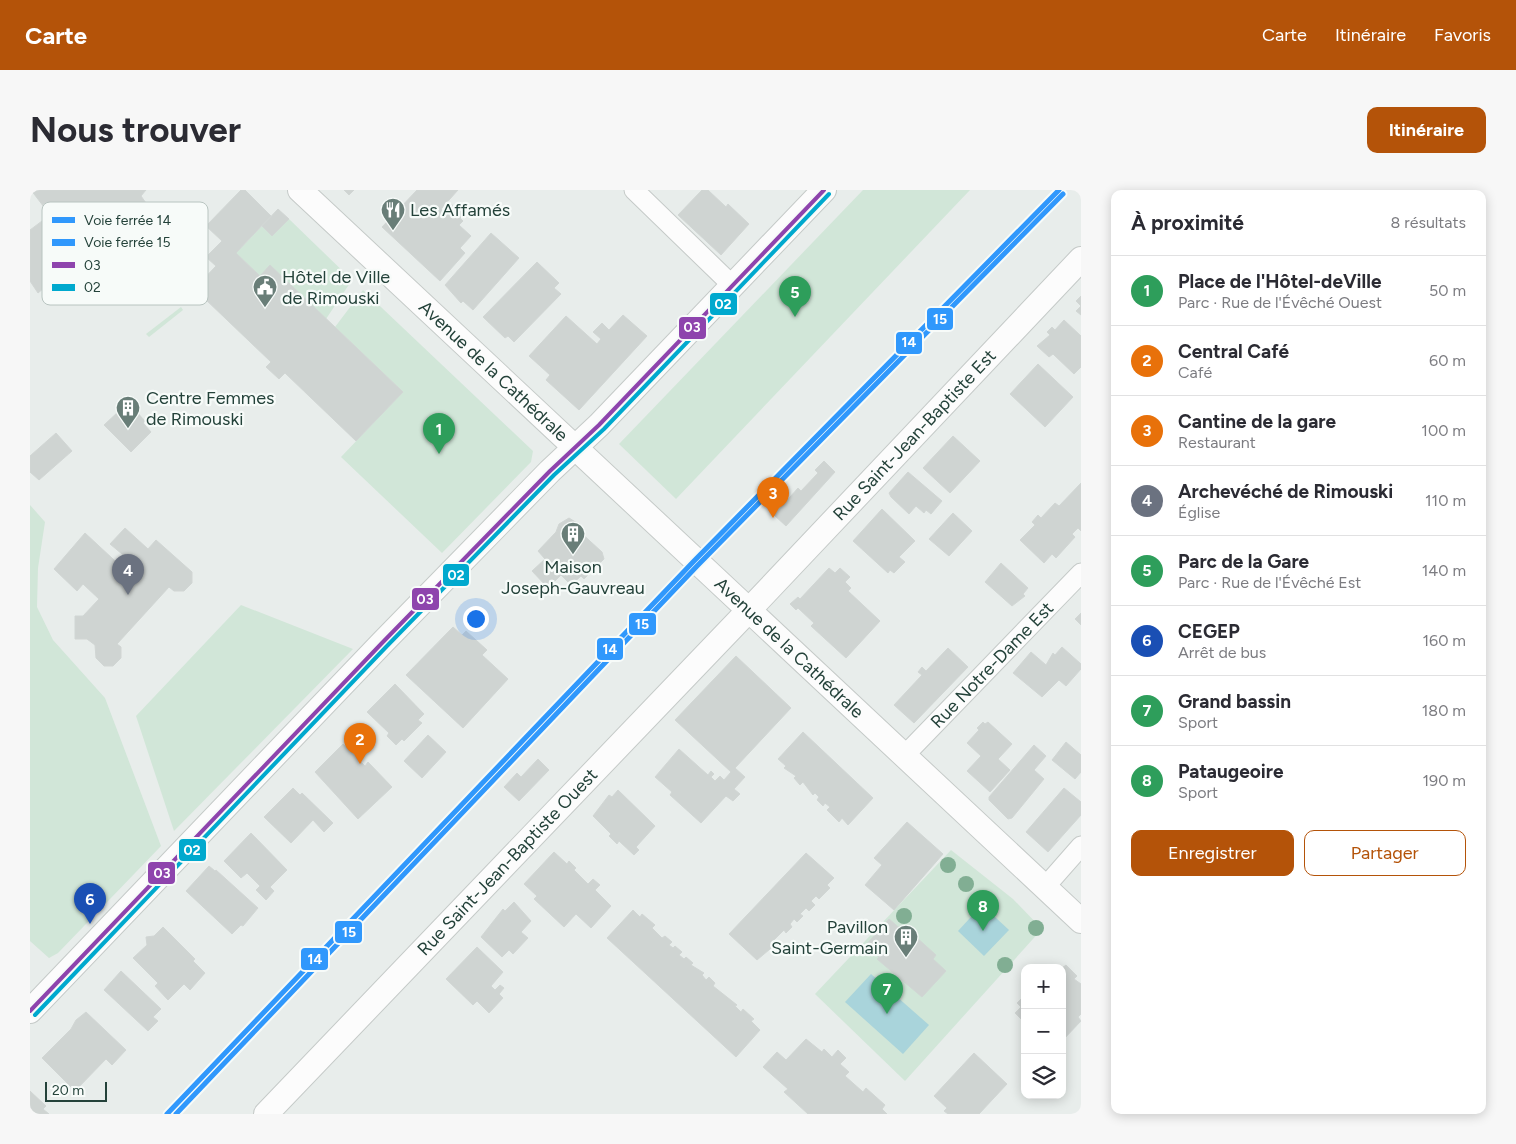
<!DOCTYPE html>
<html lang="fr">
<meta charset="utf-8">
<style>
:root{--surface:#fff;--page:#f7f7f7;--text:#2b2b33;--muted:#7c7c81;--line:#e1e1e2;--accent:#b45309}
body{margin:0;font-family:Figtree,sans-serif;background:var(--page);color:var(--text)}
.controls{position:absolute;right:15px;bottom:15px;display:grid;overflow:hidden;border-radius:10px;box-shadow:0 2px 12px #0003}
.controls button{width:45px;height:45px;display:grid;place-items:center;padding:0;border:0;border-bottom:1px solid var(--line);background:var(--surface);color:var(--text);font:25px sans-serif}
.scale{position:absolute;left:15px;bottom:12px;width:62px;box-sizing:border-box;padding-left:5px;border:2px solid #24423a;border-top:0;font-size:14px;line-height:18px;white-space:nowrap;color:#24423a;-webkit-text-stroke:4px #f7fbf9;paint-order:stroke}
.you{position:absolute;left:445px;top:428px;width:18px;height:18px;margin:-12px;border:4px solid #fff;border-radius:50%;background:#1a73e8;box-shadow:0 0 0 8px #1a73e833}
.badge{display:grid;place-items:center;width:32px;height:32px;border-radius:50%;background:var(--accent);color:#fff;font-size:16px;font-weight:700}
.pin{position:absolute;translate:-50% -41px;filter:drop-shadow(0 1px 2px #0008)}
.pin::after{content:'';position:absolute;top:26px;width:18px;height:15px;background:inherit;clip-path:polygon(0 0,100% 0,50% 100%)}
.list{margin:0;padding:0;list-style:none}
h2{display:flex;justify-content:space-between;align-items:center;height:65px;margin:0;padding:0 20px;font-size:21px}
h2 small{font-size:16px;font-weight:400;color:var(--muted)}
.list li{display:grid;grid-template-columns:32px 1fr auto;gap:15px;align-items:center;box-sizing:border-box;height:70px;padding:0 20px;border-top:1px solid var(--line)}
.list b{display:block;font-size:19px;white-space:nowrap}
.list p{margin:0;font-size:16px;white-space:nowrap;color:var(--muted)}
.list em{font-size:16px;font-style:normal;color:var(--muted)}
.actions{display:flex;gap:10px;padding:15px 20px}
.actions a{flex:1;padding:11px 0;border:1px solid var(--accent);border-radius:10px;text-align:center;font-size:18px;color:var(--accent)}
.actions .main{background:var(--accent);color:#fff}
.icon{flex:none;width:28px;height:28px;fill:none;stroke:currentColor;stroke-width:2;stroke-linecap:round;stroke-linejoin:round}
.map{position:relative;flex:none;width:1051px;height:924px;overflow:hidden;border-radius:10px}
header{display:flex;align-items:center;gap:30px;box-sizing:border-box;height:70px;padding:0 25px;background:var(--accent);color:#fff}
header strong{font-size:24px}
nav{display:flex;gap:28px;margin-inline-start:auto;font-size:18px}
.intro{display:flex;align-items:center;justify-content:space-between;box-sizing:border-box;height:120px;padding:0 30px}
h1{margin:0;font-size:35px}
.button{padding:12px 22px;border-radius:10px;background:var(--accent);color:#fff;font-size:18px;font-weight:700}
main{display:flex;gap:30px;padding:0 30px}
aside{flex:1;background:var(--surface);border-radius:10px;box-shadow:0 2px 12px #0003}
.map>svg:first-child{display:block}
.green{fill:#d1e6d8}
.water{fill:#a9d4db}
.building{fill:#cfd4d2;stroke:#d1d6d4}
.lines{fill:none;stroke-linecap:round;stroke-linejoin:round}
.minor-casing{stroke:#c5cac8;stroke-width:21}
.tertiary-casing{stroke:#c5cac8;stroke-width:26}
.minor{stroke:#fcfcfc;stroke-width:19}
.tertiary{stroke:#fcfcfc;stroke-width:24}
.bus-1-casing{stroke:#f7fbf9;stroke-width:8}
.bus-2-casing{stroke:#f7fbf9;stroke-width:8}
.bus-1{stroke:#8e44ad;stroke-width:4}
.bus-2{stroke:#00a9ce;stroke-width:4}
.rail-1-casing{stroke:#f7fbf9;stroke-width:9}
.rail-2-casing{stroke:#f7fbf9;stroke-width:9}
.rail-1{stroke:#3098fc;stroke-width:5}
.rail-2{stroke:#3098fc;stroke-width:5}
.tree{fill:#81ae93}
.labels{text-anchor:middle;stroke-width:4.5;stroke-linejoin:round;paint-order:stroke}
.poi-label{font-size:18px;fill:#24423a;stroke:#f7fbf9;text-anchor:start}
.street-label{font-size:18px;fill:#24423a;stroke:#f7fbf9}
.key{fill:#f7fbf9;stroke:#b8c4c0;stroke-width:1}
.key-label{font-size:14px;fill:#24423a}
.line-badge{stroke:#f7fbf9;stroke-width:2}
.badge-label{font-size:14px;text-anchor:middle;font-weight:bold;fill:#fff}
</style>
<header>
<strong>Carte</strong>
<nav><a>Carte</a><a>Itinéraire</a><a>Favoris</a></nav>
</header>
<div class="intro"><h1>Nous trouver</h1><a class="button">Itinéraire</a></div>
<main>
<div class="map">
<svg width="1051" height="924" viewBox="0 0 1051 924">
<rect width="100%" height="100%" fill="#e8edeb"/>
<g class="green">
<path d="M833,0H940L646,309L589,254Z"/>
<path d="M259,29L322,90L296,129L230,86L206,63L232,36L242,46Z"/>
<path d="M333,100L503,261L501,272L412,363L311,267L373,202L305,137Z"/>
<path d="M151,117L153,120L119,147L116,144Z"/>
<path d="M0,315L15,332L8,378L7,417L23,450L75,508L131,656L28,763L19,768L0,751Z"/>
<path d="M211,415L323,459L144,641L106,526Z"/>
<path d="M921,660L983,709L1012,739L875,891L785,804Z"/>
</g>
<g class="water">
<path d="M952,715L979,740L954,766L928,741Z"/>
<path d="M841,784L899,835L873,864L815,812Z"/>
</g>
<g class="building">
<path d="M1,0H116L111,6L116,13L8,103L0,91V40L20,25Z"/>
<path d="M211,0H215L241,26L206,63L230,86L240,75L373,202L326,251L255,183L249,189L236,177L241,172L174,108L176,107L166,97L186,76L176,67L192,51L176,36Z"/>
<path d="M314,0H324L319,5Z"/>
<path d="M387,0H428L411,19L414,22L421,14L434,24L430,28L433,31L429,35L441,46L430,58L435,63L410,91L352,37Z"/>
<path d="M672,0H678L696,17L698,14L719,34L691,65L648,25Z"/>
<path d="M248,19L259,29L242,46L232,36Z"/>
<path d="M461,43L489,68L443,120L433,111L431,113L415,95Z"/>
<path d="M507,72L529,93L524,98L531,104L484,152L478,146L475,148L453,127Z"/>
<path d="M1051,106V125L1046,121L1051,116L1046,111Z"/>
<path d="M593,125L617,146L549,220L516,190L520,185L499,166L536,126L567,154L571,149L563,142L572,133L579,140Z"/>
<path d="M1034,130L1051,146V177L1044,184L1023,164L1019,167L1007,156L1020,145L1017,142L1022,137L1025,140Z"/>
<path d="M1008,174L1043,207L1015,237L980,204Z"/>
<path d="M102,217L115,231L113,233L121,242L101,262L74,235L89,221L94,226Z"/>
<path d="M26,243L42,261L9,290L0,282V266Z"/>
<path d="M923,246L950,271L920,303L893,278Z"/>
<path d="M794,271L805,282L756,336L744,325L768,298L771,301L788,283L785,280Z"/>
<path d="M878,282L912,311L901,324L896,320L894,323L886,316L879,324L861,307L859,303Z"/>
<path d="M1051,293V341L1048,338L1042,344L1045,347L1026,368L1022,364L1014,373L990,350L1005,335L1002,332L1008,325L1011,328L1025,313L1029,316Z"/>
<path d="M852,319L885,351L869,367L875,372L864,383L860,380L858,383L823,351Z"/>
<path d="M923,323L942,341L919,366L899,349Z"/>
<path d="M539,328L547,333L549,341L572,362L574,369L554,389L551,386L541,395L531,385L518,398L502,381L515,369L508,361L526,342L529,334Z"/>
<path d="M95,338L118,359L126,350L162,382V393L154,401H144L139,397L87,454L91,457V468L83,476H74L66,468L65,455L57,449H45V426H53L69,409L53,394L47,401L24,379L55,343L97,382L104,374L80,354Z"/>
<path d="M971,373L998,398L993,404L995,406L982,416L955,392Z"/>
<path d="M799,378L805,383L810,378L820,387L815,392L821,398L818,401L850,431L816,468L781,436L784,433L768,418L766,420L760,414L768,407L770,409Z"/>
<path d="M1051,423V435L1045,429Z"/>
<path d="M423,437L432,445L436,441L457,460L452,465L478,489L433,538L376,485Z"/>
<path d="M1032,457L1051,474V479L1036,496L1029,490L1012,507L983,483L1001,462L1016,475L1023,463L1025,465Z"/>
<path d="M918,458L938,477L884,533L864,515L892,485L888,482L892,477L896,481Z"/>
<path d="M706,466L761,518L705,578L715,587L704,599L710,604L703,611L696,606L671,633L640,605L642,602L625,587L649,559L678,585L681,581L684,584L681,587L685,591L690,586L694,590L701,582L645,530Z"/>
<path d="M365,494L394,524L388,530L392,533L374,551L372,549L366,555L357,546L359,543L337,522Z"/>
<path d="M953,532L955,534L958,532L982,554L968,569L980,580L960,602L937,581L951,566L937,553L949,540L947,538Z"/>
<path d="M773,542L843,608L818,635L812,628L809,632L797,620L800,617L795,613L793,616L787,610L789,607L785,603L783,605L773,592L770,595L764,588L766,586L754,578L756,576L748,569Z"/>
<path d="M398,545L416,562L392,588L374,571Z"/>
<path d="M1036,552L1051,565V582L1045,589L1022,570Z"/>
<path d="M313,554L335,576L338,572L362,597L328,629L285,582Z"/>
<path d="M1004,555L1016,566L1004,580L1014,589L982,628L978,629L959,610V607Z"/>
<path d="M508,569L519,580L489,611L474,597L487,583L491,587Z"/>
<path d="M263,598L270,605L272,603L303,633L294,642L283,630L261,653L234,627Z"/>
<path d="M1034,598L1051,612V625L1018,662L996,642Z"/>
<path d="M588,600L625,636L606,657L609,660L604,665L589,651L587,654L579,646L581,644L563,626L579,605L582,607Z"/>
<path d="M877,632L913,664L864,720L835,695L852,675L844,668Z"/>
<path d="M221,643L257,680L240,697L244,701L236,710L226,700L230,696L217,683L211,688L194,671Z"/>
<path d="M524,662L537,674L539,671L546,678L544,680L558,694L563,689L570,695L565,700L581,716L561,738L546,724L534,737L504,709L507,706L494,694Z"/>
<path d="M776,663L804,688L797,695L800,698L789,709L786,706L781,711L785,715L779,721L776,718L770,724L773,726L767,732L764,729L760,734L762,737L756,743L754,740L743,751L746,754L727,770L699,744Z"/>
<path d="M179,676L185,681L186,680L228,718L213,736L211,735L202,744L156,701Z"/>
<path d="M484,712L501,731L491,742L498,748L483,764L479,760L472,767L451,747L473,719L475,721Z"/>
<path d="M603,720L610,727L612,724L625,735L622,738L632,748L635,746L642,752L639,755L643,758L645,756L652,762L649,765L654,769L656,767L663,773L661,775L674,783L672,785L676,790L679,787L685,793L683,796L707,815L705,816L711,822L713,819L724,829L721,831L730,840L706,867L577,748Z"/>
<path d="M859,729L873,741L876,738L906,765L903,769L916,781L892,807L847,769L849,767L836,755Z"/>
<path d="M133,737L165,769L163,771L175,783L160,800L154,794L138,810L125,796L128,793L103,768L117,755L116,747L124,746Z"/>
<path d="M447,757L473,782L461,796L465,800L470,795L474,798L469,804L473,808L459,823L447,811L443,815L416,789Z"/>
<path d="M1036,775L1047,786L1044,789L1051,794V824L1048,827L1051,831L1032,851V778Z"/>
<path d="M91,781L131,819L123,827L128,831L118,841L74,800Z"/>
<path d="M995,805V833L985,823L991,817L987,813Z"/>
<path d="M56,822L96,860L82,875L76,869L45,901L12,868L41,839L46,830Z"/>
<path d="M776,849L792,862L794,859L802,867L808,860L816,868L810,874L819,882L815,886L833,902L836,898L855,915L852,919L857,924H778L754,902L758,899L733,877L747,862L756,870Z"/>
<path d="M944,863L977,894L949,924H918L914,921L917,918L904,906Z"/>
<path d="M0,901L16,916L13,919L19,924H0Z"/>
</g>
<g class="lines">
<defs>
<g id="minor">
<path d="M604,0L703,96"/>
<path id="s1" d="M873,567L1051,383"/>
<path d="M1015,697L1051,656"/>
</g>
<g id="tertiary">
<path id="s2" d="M270,0L1051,731"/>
<path d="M0,821L352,453L520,281L569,235L794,0"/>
<path id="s3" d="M236,924L718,421L1051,69"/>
</g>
</defs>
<use href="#minor" class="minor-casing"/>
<use href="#tertiary" class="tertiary-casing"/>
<use href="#minor" class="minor"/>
<use href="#tertiary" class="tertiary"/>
<defs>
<path id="bus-1" d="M0,821L352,453L520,281L569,235L794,0"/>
<path id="bus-2" d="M5,825L356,457L524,285L574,239L799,4"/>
</defs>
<use href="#bus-1" class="bus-1-casing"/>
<use href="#bus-2" class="bus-2-casing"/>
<use href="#bus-1" class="bus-1"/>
<use href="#bus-2" class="bus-2"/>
<defs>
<path id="rail-1" d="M137,924L664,371L1029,0"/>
<path id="rail-2" d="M146,924L668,375L1033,4"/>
</defs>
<use href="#rail-1" class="rail-1-casing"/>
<use href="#rail-2" class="rail-2-casing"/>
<use href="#rail-1" class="rail-1"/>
<use href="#rail-2" class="rail-2"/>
</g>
<g class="tree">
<circle cx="918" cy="675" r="8"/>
<circle cx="936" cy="694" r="8"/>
<circle cx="874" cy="726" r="8"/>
<circle cx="1006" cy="738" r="8"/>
<circle cx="975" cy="775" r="8"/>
</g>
<defs>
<symbol id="restaurant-pin" viewBox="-11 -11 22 30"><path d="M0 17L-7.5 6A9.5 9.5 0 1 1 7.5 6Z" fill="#697e78" stroke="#f7fbf9"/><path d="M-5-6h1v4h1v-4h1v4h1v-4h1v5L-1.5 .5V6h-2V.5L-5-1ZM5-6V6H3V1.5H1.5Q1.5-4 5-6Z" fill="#fff"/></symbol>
<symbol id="civic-pin" viewBox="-11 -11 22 30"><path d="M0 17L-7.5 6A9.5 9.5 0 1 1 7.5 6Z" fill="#697e78" stroke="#f7fbf9"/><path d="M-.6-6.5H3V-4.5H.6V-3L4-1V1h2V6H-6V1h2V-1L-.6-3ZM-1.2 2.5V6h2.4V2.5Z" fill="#fff"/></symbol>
<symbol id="building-pin" viewBox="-11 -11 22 30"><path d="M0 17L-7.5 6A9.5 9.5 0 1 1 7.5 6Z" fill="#697e78" stroke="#f7fbf9"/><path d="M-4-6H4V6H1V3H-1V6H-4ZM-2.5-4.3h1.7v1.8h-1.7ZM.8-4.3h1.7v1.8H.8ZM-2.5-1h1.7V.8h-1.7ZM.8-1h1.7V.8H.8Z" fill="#fff"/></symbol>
</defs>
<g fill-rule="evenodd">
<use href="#restaurant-pin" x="349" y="6" width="28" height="38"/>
<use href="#civic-pin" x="221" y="83" width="28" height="38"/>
<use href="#building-pin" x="84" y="204" width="28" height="38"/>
<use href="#building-pin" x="529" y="330" width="28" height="38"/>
<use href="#building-pin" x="862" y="733" width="28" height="38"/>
</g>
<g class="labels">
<g class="poi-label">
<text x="380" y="26">Les Affamés</text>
<text x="252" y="93">Hôtel de Ville<tspan x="252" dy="21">de Rimouski</tspan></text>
<text x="116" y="214">Centre Femmes<tspan x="116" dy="21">de Rimouski</tspan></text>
<text x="543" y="383" text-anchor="middle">Maison<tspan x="543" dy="21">Joseph-Gauvreau</tspan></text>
<text x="858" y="743" text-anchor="end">Pavillon<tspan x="858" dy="21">Saint-Germain</tspan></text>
</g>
<g class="street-label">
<text dy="6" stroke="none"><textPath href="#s2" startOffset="265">Avenue de la Cathédrale</textPath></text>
<text dy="6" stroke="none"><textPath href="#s3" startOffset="939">Rue Saint-Jean-Baptiste Est</textPath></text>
<text dy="6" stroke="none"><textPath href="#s2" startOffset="670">Avenue de la Cathédrale</textPath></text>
<text dy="6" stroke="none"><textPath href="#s1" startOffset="128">Rue Notre-Dame Est</textPath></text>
<text dy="6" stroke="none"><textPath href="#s3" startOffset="349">Rue Saint-Jean-Baptiste Ouest</textPath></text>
</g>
</g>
<rect x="12" y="12" width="166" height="103" rx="8" class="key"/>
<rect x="22" y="27" width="23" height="6" fill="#3098fc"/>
<rect x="22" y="49" width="23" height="7" fill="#3098fc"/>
<rect x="22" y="72" width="23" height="6" fill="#8e44ad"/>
<rect x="22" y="94" width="23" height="7" fill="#00a9ce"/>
<g class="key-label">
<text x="54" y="35">Voie ferrée 14</text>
<text x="54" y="57">Voie ferrée 15</text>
<text x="54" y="80">03</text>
<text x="54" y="102">02</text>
</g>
<g class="line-badge">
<rect x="679" y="102" width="29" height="24" rx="5" fill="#00a9ce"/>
<rect x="896" y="117" width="28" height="24" rx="5" fill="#3098fc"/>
<rect x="648" y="126" width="29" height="24" rx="5" fill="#8e44ad"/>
<rect x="865" y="141" width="28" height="24" rx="5" fill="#3098fc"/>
<rect x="412" y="373" width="28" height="24" rx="5" fill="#00a9ce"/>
<rect x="381" y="397" width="29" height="24" rx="5" fill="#8e44ad"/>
<rect x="598" y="422" width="29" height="24" rx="5" fill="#3098fc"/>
<rect x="566" y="447" width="28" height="24" rx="5" fill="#3098fc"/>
<rect x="148" y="648" width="29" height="24" rx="5" fill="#00a9ce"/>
<rect x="117" y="671" width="29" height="24" rx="5" fill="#8e44ad"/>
<rect x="304" y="730" width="29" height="24" rx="5" fill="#3098fc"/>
<rect x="270" y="757" width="29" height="24" rx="5" fill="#3098fc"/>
</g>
<g class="badge-label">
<text x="693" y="119">02</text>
<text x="910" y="134">15</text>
<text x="662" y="142">03</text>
<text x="879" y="157">14</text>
<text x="426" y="390">02</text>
<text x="395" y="414">03</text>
<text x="612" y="439">15</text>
<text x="580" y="464">14</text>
<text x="162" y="665">02</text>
<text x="132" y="688">03</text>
<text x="319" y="747">15</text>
<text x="285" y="774">14</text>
</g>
</svg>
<div class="controls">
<button>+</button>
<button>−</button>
<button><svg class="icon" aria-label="layers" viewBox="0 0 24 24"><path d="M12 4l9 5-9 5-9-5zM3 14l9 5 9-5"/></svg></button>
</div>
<div class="scale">20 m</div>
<div class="you"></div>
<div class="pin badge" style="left:409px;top:264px;background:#2e9e5b">1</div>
<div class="pin badge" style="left:330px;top:574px;background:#e8710a">2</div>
<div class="pin badge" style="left:743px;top:328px;background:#e8710a">3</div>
<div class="pin badge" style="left:98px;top:405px;background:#6b7280">4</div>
<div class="pin badge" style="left:765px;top:127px;background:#2e9e5b">5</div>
<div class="pin badge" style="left:60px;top:734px;background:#1a4fb4">6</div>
<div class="pin badge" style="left:857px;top:824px;background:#2e9e5b">7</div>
<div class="pin badge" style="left:953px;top:741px;background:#2e9e5b">8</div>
</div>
<aside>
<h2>À proximité<small>8 résultats</small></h2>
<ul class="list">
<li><span class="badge" style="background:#2e9e5b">1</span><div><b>Place de l'Hôtel-deVille</b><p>Parc · Rue de l'Évêché Ouest</p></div><em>50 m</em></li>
<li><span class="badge" style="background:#e8710a">2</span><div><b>Central Café</b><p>Café</p></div><em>60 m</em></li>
<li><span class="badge" style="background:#e8710a">3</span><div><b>Cantine de la gare</b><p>Restaurant</p></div><em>100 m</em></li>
<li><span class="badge" style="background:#6b7280">4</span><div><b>Archevéché de Rimouski</b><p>Église</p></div><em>110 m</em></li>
<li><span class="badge" style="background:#2e9e5b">5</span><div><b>Parc de la Gare</b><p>Parc · Rue de l'Évêché Est</p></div><em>140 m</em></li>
<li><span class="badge" style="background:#1a4fb4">6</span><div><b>CEGEP</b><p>Arrêt de bus</p></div><em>160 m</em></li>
<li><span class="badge" style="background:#2e9e5b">7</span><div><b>Grand bassin</b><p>Sport</p></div><em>180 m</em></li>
<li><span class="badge" style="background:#2e9e5b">8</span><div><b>Pataugeoire</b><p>Sport</p></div><em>190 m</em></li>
</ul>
<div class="actions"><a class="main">Enregistrer</a><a>Partager</a></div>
</aside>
</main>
